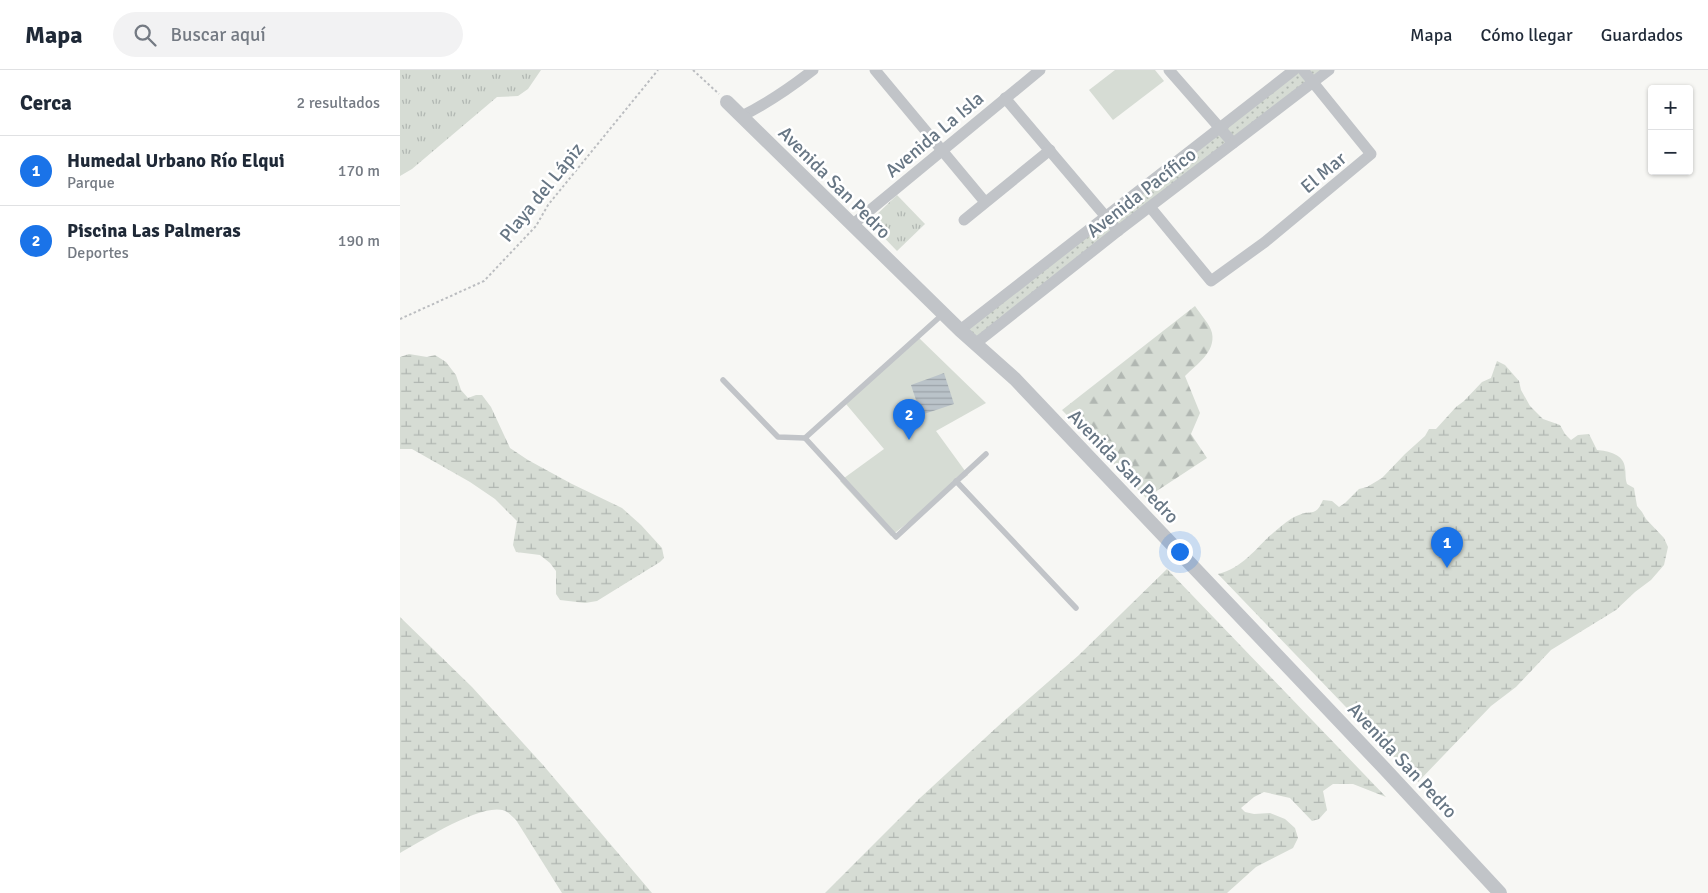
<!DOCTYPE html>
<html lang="es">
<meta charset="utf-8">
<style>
:root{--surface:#fff;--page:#f2f2f3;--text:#1f2937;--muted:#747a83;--line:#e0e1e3;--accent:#1a73e8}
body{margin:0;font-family:Signika,sans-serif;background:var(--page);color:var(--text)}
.controls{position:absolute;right:15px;top:15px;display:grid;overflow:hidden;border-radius:5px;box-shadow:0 1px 4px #0004}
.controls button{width:45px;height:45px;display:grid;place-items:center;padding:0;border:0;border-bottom:1px solid var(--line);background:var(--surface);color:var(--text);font:25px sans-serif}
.you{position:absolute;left:779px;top:481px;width:18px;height:18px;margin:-12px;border:4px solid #fff;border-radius:50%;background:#1a73e8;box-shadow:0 0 0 8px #1a73e833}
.badge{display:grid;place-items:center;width:32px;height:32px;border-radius:50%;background:var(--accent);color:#fff;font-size:16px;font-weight:700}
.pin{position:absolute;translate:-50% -41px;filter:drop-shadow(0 1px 2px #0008)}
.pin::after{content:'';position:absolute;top:26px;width:18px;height:15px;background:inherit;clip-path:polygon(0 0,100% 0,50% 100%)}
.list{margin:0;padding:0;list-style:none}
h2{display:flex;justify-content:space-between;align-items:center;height:65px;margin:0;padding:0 20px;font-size:21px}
h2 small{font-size:16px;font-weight:400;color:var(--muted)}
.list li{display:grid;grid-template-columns:32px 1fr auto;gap:15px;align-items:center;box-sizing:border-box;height:70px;padding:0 20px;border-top:1px solid var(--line)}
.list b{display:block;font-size:19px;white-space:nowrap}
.list p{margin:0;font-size:16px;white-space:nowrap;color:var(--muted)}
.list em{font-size:16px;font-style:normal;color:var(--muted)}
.icon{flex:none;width:28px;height:28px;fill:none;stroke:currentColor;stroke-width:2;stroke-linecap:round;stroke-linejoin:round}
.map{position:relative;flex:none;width:1308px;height:823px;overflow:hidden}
header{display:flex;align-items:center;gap:30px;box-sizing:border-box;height:70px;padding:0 25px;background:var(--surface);border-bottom:1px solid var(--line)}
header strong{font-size:24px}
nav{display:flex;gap:28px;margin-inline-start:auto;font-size:18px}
.search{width:350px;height:45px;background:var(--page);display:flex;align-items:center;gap:12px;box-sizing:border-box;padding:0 18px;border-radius:28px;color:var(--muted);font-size:19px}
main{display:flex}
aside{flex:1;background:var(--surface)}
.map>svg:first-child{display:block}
.grass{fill:url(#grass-dots)}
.forest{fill:url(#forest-firs)}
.wetland{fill:url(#wetland-marsh)}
.park{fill:url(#park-tufts)}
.pitch{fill:#d6dcd4}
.water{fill:url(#water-rules)}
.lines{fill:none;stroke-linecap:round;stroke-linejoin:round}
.path{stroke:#bbbdc0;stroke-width:2;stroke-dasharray:2.5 2.5;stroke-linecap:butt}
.service{stroke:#c1c4c8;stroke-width:5.5}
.minor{stroke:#c1c4c8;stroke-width:11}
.tertiary{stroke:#c1c4c8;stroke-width:14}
.labels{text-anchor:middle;stroke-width:5;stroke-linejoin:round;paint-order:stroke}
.street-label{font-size:19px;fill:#677684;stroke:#fff}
</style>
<header>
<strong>Mapa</strong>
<div class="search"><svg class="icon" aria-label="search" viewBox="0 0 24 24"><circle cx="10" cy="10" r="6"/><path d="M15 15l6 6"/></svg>Buscar aquí</div>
<nav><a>Mapa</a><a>Cómo llegar</a><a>Guardados</a></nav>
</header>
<main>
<aside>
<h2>Cerca<small>2 resultados</small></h2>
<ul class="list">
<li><span class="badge">1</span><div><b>Humedal Urbano Río Elqui</b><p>Parque</p></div><em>170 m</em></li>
<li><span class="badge">2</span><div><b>Piscina Las Palmeras</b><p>Deportes</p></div><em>190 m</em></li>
</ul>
</aside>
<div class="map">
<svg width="1308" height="823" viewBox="0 0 1308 823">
<defs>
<pattern id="grass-dots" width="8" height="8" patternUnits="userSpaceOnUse" patternTransform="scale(1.25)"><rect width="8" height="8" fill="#d6dcd4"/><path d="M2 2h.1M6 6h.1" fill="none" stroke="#b1b7b2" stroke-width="1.8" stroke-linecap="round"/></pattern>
<pattern id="forest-firs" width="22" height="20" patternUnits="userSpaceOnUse" patternTransform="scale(1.25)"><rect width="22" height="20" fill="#d6dcd4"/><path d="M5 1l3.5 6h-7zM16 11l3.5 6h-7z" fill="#b1b7b2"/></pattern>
<pattern id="wetland-marsh" width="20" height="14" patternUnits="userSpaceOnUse" patternTransform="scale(1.25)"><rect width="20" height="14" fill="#d6dcd4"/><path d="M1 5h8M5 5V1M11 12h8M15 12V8" fill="none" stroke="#b1b7b2"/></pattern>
<pattern id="park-tufts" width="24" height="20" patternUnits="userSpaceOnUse" patternTransform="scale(1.25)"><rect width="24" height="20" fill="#d6dcd4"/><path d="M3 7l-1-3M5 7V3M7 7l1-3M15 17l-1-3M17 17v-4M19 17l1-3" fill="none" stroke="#b1b7b2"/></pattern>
<pattern id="water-rules" width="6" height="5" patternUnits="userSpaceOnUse" patternTransform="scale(1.25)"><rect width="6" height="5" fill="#bac3c9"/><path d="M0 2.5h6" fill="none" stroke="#9ba3a9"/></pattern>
</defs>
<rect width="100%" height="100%" fill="#f7f7f4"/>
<path class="grass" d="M901,0H922L576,268L566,261Z"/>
<path class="forest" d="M795,236C800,244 810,254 812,263C816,282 796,295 785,306L800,343L791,364L807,388L746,428L662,340Z"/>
<g class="wetland">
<path d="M9,284L27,287L35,285L46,292L52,300L56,305L61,320L68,328L76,325H82L91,337L110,378L128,390L172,414L222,438L241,455L262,478L264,488L260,492L197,531L185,533L160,530L156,524V501L150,493L140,485L116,482L113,475L117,451L95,429L70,412L12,379H0V287Z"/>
<path d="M1097,291L1105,295L1119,311L1121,320L1130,336L1143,349L1160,355L1165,364L1171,370L1178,365L1189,364L1197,380C1208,381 1224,384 1225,398C1226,404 1225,408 1227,414L1234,418L1237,436L1242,442L1246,449L1264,468L1268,477L1264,495L1251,510L1235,522L1216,540L1151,580L1116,617L1091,636L1018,712L818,504C845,498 859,473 879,458C885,453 892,447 899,445C912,439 915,448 923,430L932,431L939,437L945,433L959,419L967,417L982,408L1005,384L1025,366L1029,359H1036L1056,337L1064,331L1082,312L1091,308Z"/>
<path d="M767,499L986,727L953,714H933L923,721L927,740L919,749L912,751L890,728L864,722L854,727L841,738L845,742L854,744L870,743L885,749L895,758L898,768L893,778L856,797L827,823H425L520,728L609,646L679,585Z"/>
<path d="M0,547L72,617L143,695L252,823H162L116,750C113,747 110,744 107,742C86,729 21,772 0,783Z"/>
</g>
<g class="park">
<path d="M0,0H141L128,19L118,26L97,27L12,99L0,106Z"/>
<path d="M497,125L525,154L497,181L469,152Z"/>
</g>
<g class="pitch">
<path d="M715,0H755L764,11L713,50L689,20Z"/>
<path d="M518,267L586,333L536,361L568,405L491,466L440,411L484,379L446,334Z"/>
</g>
<path class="water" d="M544,303L554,334L521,345L511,315Z"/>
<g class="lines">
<g class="path">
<path d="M293,0L319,24"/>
<path d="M0,249L84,211L136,156L148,135L258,0"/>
</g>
<g class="service">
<path d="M323,310L378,367L405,368L543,244"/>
<path d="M405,368L496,467L586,384"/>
<path d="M556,411L676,538"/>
</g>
<g class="minor">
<path d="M475,0L585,132"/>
<path d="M769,0L833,73"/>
<path d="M605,28L718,161"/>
<path d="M342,46C368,33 390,18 413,0"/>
<path d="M750,137L811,211L865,172L971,84L903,0"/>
<path d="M564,150L650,80"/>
<path d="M452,155L640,0"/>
<path d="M560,260L894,0"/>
<path d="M575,274L718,161L929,0"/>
</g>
<path class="tertiary" d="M327,32L560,260L615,309L984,698L1100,823"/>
</g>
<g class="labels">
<g class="street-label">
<text transform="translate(534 64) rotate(-40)" y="7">Avenida La Isla</text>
<text transform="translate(923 102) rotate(-40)" y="7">El Mar</text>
<text transform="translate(435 112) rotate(45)" y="7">Avenida San Pedro</text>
<text transform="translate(141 122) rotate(-51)" y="7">Playa del Lápiz</text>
<text transform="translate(741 122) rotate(-38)" y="7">Avenida Pacífico</text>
<text transform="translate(724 396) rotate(46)" y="7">Avenida San Pedro</text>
<text transform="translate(1003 690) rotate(47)" y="7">Avenida San Pedro</text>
</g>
</g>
</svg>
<div class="controls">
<button>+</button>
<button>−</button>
</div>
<div class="you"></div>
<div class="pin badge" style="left:1047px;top:498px">1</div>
<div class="pin badge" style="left:509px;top:370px">2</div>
</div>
</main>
